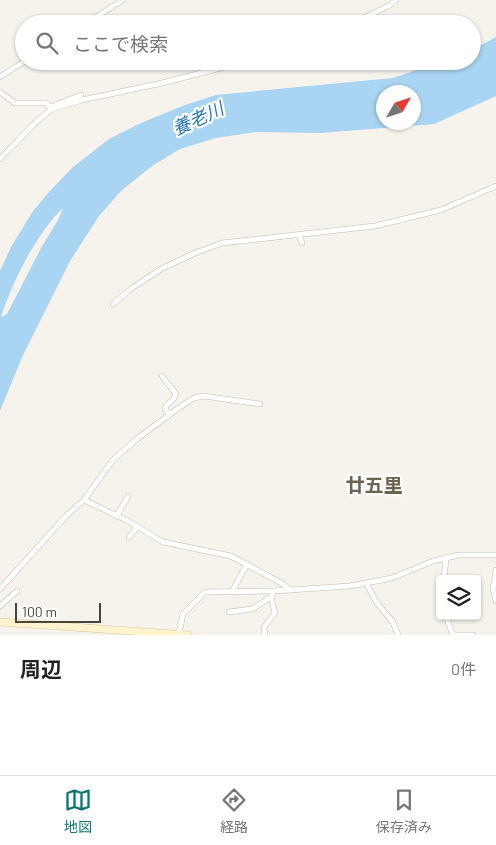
<!DOCTYPE html>
<html lang="ja">
<meta charset="utf-8">
<style>
:root{--surface:#fff;--page:#f6f6f6;--text:#222;--muted:#767676;--line:#e0e0e0;--accent:#0f766e}
body{margin:0;font-family:Barlow,"Noto Sans JP",sans-serif;background:var(--page);color:var(--text)}
.controls{position:absolute;right:15px;bottom:15px;display:grid;overflow:hidden;border-radius:5px;box-shadow:0 1px 4px #0004}
.controls button{width:45px;height:45px;display:grid;place-items:center;padding:0;border:0;border-bottom:1px solid var(--line);background:var(--surface);color:var(--text);font:25px sans-serif}
.compass{position:absolute;left:376px;top:85px;width:45px;height:45px;border-radius:50%;background:var(--surface);box-shadow:0 1px 4px #0004;rotate:51deg}
.scale{position:absolute;left:15px;bottom:12px;width:86px;box-sizing:border-box;padding-left:5px;border:2px solid #4b4439;border-top:0;font-size:14px;line-height:18px;white-space:nowrap;color:#4b4439;-webkit-text-stroke:4px #fff;paint-order:stroke}
.list{margin:0;padding:0;list-style:none}
h2{display:flex;justify-content:space-between;align-items:center;height:65px;margin:0;padding:0 20px;font-size:21px}
h2 small{font-size:16px;font-weight:400;color:var(--muted)}
.icon{flex:none;width:28px;height:28px;fill:none;stroke:currentColor;stroke-width:2;stroke-linecap:round;stroke-linejoin:round}
.map{position:relative;flex:none;width:496px;height:635px;overflow:hidden}
.search{position:absolute;background:var(--surface);box-shadow:0 1px 4px #0004;left:15px;right:15px;top:15px;height:55px;display:flex;align-items:center;gap:12px;box-sizing:border-box;padding:0 18px;border-radius:28px;color:var(--muted);font-size:19px}
.sheet{height:140px;background:var(--surface)}
nav{display:flex;justify-content:space-around;align-items:center;box-sizing:border-box;height:70px;border-top:1px solid var(--line);background:var(--surface);font-size:14px;color:var(--muted)}
nav a{display:grid;justify-items:center;gap:2px}
nav .on{color:var(--accent)}
.map>svg:first-child{display:block}
.water{fill:#a9d4f2;fill-rule:evenodd}
.lines{fill:none;stroke-linecap:round;stroke-linejoin:round}
.minor-casing{stroke:#c2bbae;stroke-width:6}
.secondary-casing{stroke:#d6c79b;stroke-width:8}
.minor{stroke:#fff;stroke-width:5}
.secondary{stroke:#fff3cd;stroke-width:7}
.labels{text-anchor:middle;stroke-width:4.5;stroke-linejoin:round;paint-order:stroke}
.water-label{font-size:18px;font-style:italic;fill:#2e7ab2;stroke:#fff}
.quarter-label{font-size:19px;font-weight:bold;fill:#6e6250;stroke:#fff}
</style>
<div class="map">
<svg width="496" height="635" viewBox="0 0 496 635">
<rect width="100%" height="100%" fill="#f6f3ec"/>
<path class="water" d="M496,37V96L434,124L321,133L255,132L216,138L180,149L152,166L121,191L99,216L70,261L23,355L0,411V271L11,247L33,211L49,192L73,167L109,139L141,123L185,105L216,95L393,78L443,61H472V50ZM384,92H414V122H384ZM63,208L58,220L41,248L7,314L1,317C11,284 38,231 63,208Z"/>
<g class="lines">
<defs>
<g id="minor">
<path d="M85,24L123,0"/>
<path d="M352,24L390,5L396,0"/>
<path d="M0,77L25,61"/>
<path d="M0,92L15,103H46L52,109"/>
<path d="M50,107L81,95"/>
<path d="M0,159L37,121L52,109L82,100L162,83L248,61"/>
<path d="M299,235L302,243"/>
<path d="M113,304L132,288L161,269L195,253L222,243L375,226L441,210L496,186"/>
<path d="M162,376L176,394L174,398L166,406L165,409L169,414"/>
<path d="M84,500L126,520L163,542L231,556L283,584L290,590"/>
<path d="M117,516L128,496"/>
<path d="M129,537L137,527"/>
<path d="M496,570L493,589L496,601"/>
<path d="M444,579L446,558"/>
<path d="M366,583L377,603L393,622L398,635"/>
<path d="M0,589L65,517L84,500L113,460L138,438L177,409L194,398L204,396L260,404"/>
<path d="M232,592L247,564"/>
<path d="M0,606L17,591"/>
<path d="M229,612L252,609L271,597"/>
<path d="M447,616L448,622L453,635"/>
<path d="M179,634L183,614L205,592L274,591"/>
<path d="M265,635L264,627L275,613L271,597L274,591L350,586L392,578L433,561L459,555H496"/>
<path d="M453,635H473"/>
</g>
<path id="secondary" d="M0,622L188,635"/>
</defs>
<use href="#minor" class="minor-casing"/>
<use href="#secondary" class="secondary-casing"/>
<use href="#minor" class="minor"/>
<use href="#secondary" class="secondary"/>
</g>
<g class="labels">
<g class="water-label">
<text transform="translate(198 119) rotate(-25)" y="6">養老川</text>
</g>
<g class="quarter-label">
<text x="374" y="492">廿五里</text>
</g>
</g>
</svg>
<div class="controls">
<button><svg class="icon" aria-label="layers" viewBox="0 0 24 24"><path d="M12 4l9 5-9 5-9-5zM3 14l9 5 9-5"/></svg></button>
</div>
<svg class="compass" viewBox="-18 -18 36 36"><path d="M0-13l5 13h-10z" fill="#e53935"/><path d="M0 13l5-13h-10z" fill="#767676"/></svg>
<div class="scale">100 m</div>
<div class="search"><svg class="icon" aria-label="search" viewBox="0 0 24 24"><circle cx="10" cy="10" r="6"/><path d="M15 15l6 6"/></svg>ここで検索</div>
</div>
<section class="sheet">
<h2>周辺<small>0件</small></h2>
<ul class="list">
</ul>
</section>
<nav>
<a class="on"><svg class="icon" aria-label="map" viewBox="0 0 24 24"><path d="M3 6l6-2 6 2 6-2v14l-6 2-6-2-6 2zM9 4v14M15 6v14"/></svg>地図</a>
<a><svg class="icon" aria-label="directions" viewBox="0 0 24 24"><path d="M12 3l9 9-9 9-9-9zM9 14v-3h6M13 9l2 2-2 2"/></svg>経路</a>
<a><svg class="icon" aria-label="saved" viewBox="0 0 24 24"><path d="M7 4h10v16l-5-4-5 4z"/></svg>保存済み</a>
</nav>
